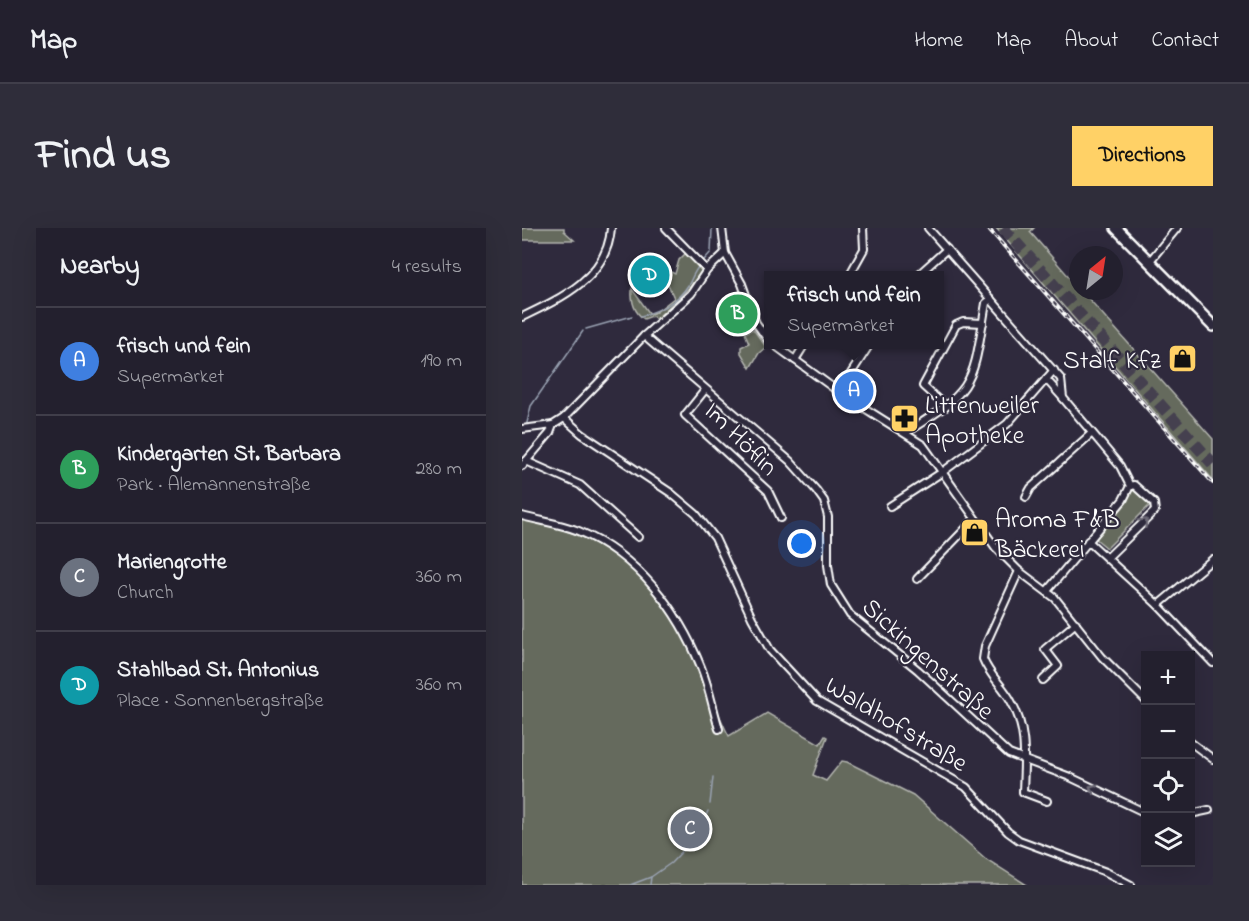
<!DOCTYPE html>
<meta charset="utf-8">
<style>
:root{--surface:#23202e;--page:#2f2d3a;--text:#f1f3f6;--muted:#a3a3aa;--line:#403e4a;--accent:#ffd166}
body{margin:0;font-family:"Indie Flower",sans-serif;background:var(--page);color:var(--text)}
.controls{position:absolute;right:18px;bottom:18px;display:grid;overflow:hidden;border-radius:0px;box-shadow:0 6px 24px #0002}
.controls button{width:54px;height:54px;display:grid;place-items:center;padding:0;border:0;border-bottom:2px solid var(--line);background:var(--surface);color:var(--text);font:30px sans-serif}
.compass{position:absolute;left:547px;top:18px;width:54px;height:54px;border-radius:50%;background:var(--surface);box-shadow:0 6px 24px #0002;rotate:30deg}
.you{position:absolute;left:280px;top:316px;width:21px;height:21px;margin:-15px;border:4px solid #fff;border-radius:50%;background:#1a73e8;box-shadow:0 0 0 9px #1a73e833}
.badge{display:grid;place-items:center;width:39px;height:39px;border-radius:50%;background:var(--accent);color:#fff;font-size:20px;font-weight:700}
.pin{position:absolute;translate:-50% -50%;border:3px solid #fff;box-shadow:0 2px 6px #0006}
.popup{position:absolute;left:242px;top:43px;width:180px;height:78px;box-sizing:border-box;display:grid;place-content:center;border-radius:0px;background:var(--surface);filter:drop-shadow(0 2px 4px #0005);font-size:20px;white-space:nowrap;color:var(--muted)}
.popup b{font-size:22px;color:var(--text)}
.popup::after{content:'';position:absolute;left:50%;top:100%;margin-left:-12px;border:12px solid transparent;border-top-color:var(--surface)}
.list{margin:0;padding:0;list-style:none}
h2{display:flex;justify-content:space-between;align-items:center;height:78px;margin:0;padding:0 24px;font-size:26px}
h2 small{font-size:20px;font-weight:400;color:var(--muted)}
.list li{display:grid;grid-template-columns:39px 1fr auto;gap:18px;align-items:center;box-sizing:border-box;height:108px;padding:0 24px;border-top:2px solid var(--line)}
.list b{display:block;font-size:22px;white-space:nowrap}
.list p{margin:0;font-size:20px;white-space:nowrap;color:var(--muted)}
.list em{font-size:20px;font-style:normal;color:var(--muted)}
.icon{flex:none;width:33px;height:33px;fill:none;stroke:currentColor;stroke-width:2;stroke-linecap:round;stroke-linejoin:round}
.map{position:relative;flex:none;width:691px;height:657px;overflow:hidden;border-radius:0px}
header{display:flex;align-items:center;gap:36px;box-sizing:border-box;height:84px;padding:0 30px;background:var(--surface);border-bottom:2px solid var(--line)}
header strong{font-size:28px}
nav{display:flex;gap:33px;margin-inline-start:auto;font-size:21px}
.intro{display:flex;align-items:center;justify-content:space-between;box-sizing:border-box;height:144px;padding:0 36px}
h1{margin:0;font-size:42px}
.button{padding:15px 27px;border-radius:0px;background:var(--accent);color:#111;font-size:21px;font-weight:700}
main{display:flex;gap:36px;padding:0 36px}
aside{flex:1;background:var(--surface);border-radius:0px;box-shadow:0 6px 24px #0002}
.map>svg:first-child{display:block}
.green{fill:#656a5d;stroke:#b2b4ae;stroke-width:1.5}
.lines{fill:none;stroke-linecap:round;stroke-linejoin:round}
.stream{stroke:#9aa3b3;stroke-width:1.5}
.highway-tunnel{stroke:#443f50;stroke-width:12;stroke-dasharray:12 6;stroke-linecap:butt}
.street-casing{stroke:#fff;stroke-width:10}
.secondary-casing{stroke:#fff;stroke-width:14}
.street{stroke:#2f2a3d;stroke-width:6}
.secondary{stroke:#2f2a3d;stroke-width:9}
.rail-casing{stroke:#fff;stroke-width:4}
.rail{stroke:#2f2a3d;stroke-width:1.5;stroke-dasharray:4.5;stroke-linecap:butt}
.oneway{stroke:#6d6a77}
.labels{text-anchor:middle;stroke-width:4.5;stroke-linejoin:round;paint-order:stroke}
.poi-label{font-size:26px;fill:#fff;stroke:#2f2a3d;text-anchor:start}
.street-label{font-size:26px;fill:#fff;stroke:#2f2a3d}
</style>
<header>
<strong>Map</strong>
<nav><a>Home</a><a>Map</a><a>About</a><a>Contact</a></nav>
</header>
<div class="intro"><h1>Find us</h1><a class="button">Directions</a></div>
<main>
<aside>
<h2>Nearby<small>4 results</small></h2>
<ul class="list">
<li><span class="badge" style="background:#3f7fe0">A</span><div><b>frisch und fein</b><p>Supermarket</p></div><em>190 m</em></li>
<li><span class="badge" style="background:#2e9e5b">B</span><div><b>Kindergarten St. Barbara</b><p>Park · Alemannenstraße</p></div><em>280 m</em></li>
<li><span class="badge" style="background:#6b7280">C</span><div><b>Mariengrotte</b><p>Church</p></div><em>360 m</em></li>
<li><span class="badge" style="background:#0f9aa8">D</span><div><b>Stahlbad St. Antonius</b><p>Place · Sonnenbergstraße</p></div><em>360 m</em></li>
</ul>
</aside>
<div class="map">
<svg width="691" height="657" viewBox="0 0 691 657">
<rect width="100%" height="100%" fill="#2f2a3d"/>
<filter id="ink" filterUnits="userSpaceOnUse"><feTurbulence type="fractalNoise" baseFrequency=".0167" numOctaves="2"/><feDisplacementMap in="SourceGraphic" scale="12" xChannelSelector="R" yChannelSelector="G"/><feConvolveMatrix kernelMatrix="1 2 1 2 8 2 1 2 1" color-interpolation-filters="sRGB"/></filter>
<g filter="url(#ink)">
<g class="green">
<path d="M0,0H42V3L52,12H0Z"/>
<path d="M474,0H512L508,4L556,59V63H560L691,211V252Z"/>
<path d="M164,25L181,41L168,59L134,91L130,88L122,91C112,84 109,74 110,61L128,86L134,84L152,70L145,54L149,44L153,46L157,32Z"/>
<path d="M231,101L244,119L237,125L228,140L219,125V119L227,115L223,105Z"/>
<path d="M610,261L628,277L585,320L574,311L605,274Z"/>
<path d="M0,291C97,310 137,353 178,440C189,463 195,486 207,508L245,485L298,516L303,508L305,509L291,547L304,553L320,533L325,534L391,567L464,631L505,657H0Z"/>
</g>
<g class="lines">
<g class="stream">
<path d="M182,32L189,24L190,0"/>
<path d="M119,88C139,82 155,75 167,56C170,50 172,44 177,38"/>
<path d="M64,101L110,88"/>
<path d="M4,199L9,178L61,103"/>
<path d="M188,576L191,549"/>
<path d="M180,597L186,583"/>
<path d="M108,657L129,649"/>
<path d="M128,657L129,649L149,635L173,610"/>
</g>
<path class="highway-tunnel" d="M481,0L691,236"/>
<defs>
<g id="street">
<path d="M144,0L185,42"/>
<path d="M200,0L203,25L220,56L234,95L246,112"/>
<path d="M406,0L539,151L541,170L598,238L608,258L601,272L525,363"/>
<path d="M627,34L655,0"/>
<path d="M327,48L342,21L341,0"/>
<path d="M395,48L425,21"/>
<path d="M0,89C38,71 86,49 89,0"/>
<path d="M122,108L268,233L294,262L302,273L306,289V337L309,357L328,387L396,442L487,526L548,549L624,585"/>
<path d="M251,116L317,164L401,217L474,320L497,343L533,370L580,429L624,473"/>
<path d="M273,132L283,116"/>
<path d="M524,151L541,170"/>
<path d="M183,162L163,187L246,263L259,290"/>
<path d="M317,164L348,116"/>
<path d="M424,179L401,158L434,97L441,94L461,95"/>
<path d="M42,190L60,206L149,265L174,286L193,310L230,390L248,422L295,473L444,559L486,604L497,612L584,644L609,657"/>
<path d="M0,201L31,197"/>
<path d="M383,205C456,160 450,156 464,75L469,71"/>
<path d="M4,233L58,257L116,309"/>
<path d="M0,238L28,205L31,197L42,190L122,108L169,66L185,42L203,25"/>
<path d="M504,269L509,260L570,205"/>
<path d="M368,278L422,243L485,196L532,142"/>
<path d="M0,288C19,293 40,296 57,303C116,328 156,382 179,439C187,459 191,481 197,501"/>
<path d="M566,313L636,377L691,435"/>
<path d="M586,329L633,283L632,275L612,257L608,258"/>
<path d="M497,343L463,418L461,431C467,447 481,458 489,473C506,502 502,533 501,564L525,573"/>
<path d="M395,351L452,292"/>
<path d="M636,377L691,331"/>
<path d="M521,452L536,438L523,421L554,395"/>
<path d="M668,514L691,531"/>
<path d="M668,586L687,582"/>
</g>
<path id="secondary" d="M594,0L691,98"/>
</defs>
<use href="#street" class="street-casing"/>
<use href="#secondary" class="secondary-casing"/>
<use href="#street" class="street"/>
<use href="#secondary" class="secondary"/>
<defs>
<path id="rail" d="M466,0L691,255"/>
</defs>
<use href="#rail" class="rail-casing"/>
<use href="#rail" class="rail"/>
</g>
<defs><path id="oneway-chevron" d="M-2-3.5L2.5 0L-2 3.5" fill="none" stroke-width="1.6" stroke-linecap="round" stroke-linejoin="round" transform="scale(1.5)"/></defs>
<g class="oneway">
<use href="#oneway-chevron" transform="translate(622 294) rotate(-44)"/>
<use href="#oneway-chevron" transform="translate(571 560) rotate(-154)"/>
</g>
</g>
<defs>
<symbol id="shop-square" viewBox="-11 -11 22 22"><rect x="-9" y="-9" width="18" height="18" rx="4" fill="#ffd166" stroke="#2f2a3d"/><path d="M-5-2.5h2.3a2.7 3.5 0 0 1 5.4 0H5L5.5 6h-11ZM-1.5-2.5h3a1.5 2.3 0 0 0-3 0Z" fill="#111"/></symbol>
<symbol id="pharmacy-square" viewBox="-11 -11 22 22"><rect x="-9" y="-9" width="18" height="18" rx="4" fill="#ffd166" stroke="#2f2a3d"/><path d="M-2-6h4v4h4v4h-4v4h-4v-4h-4v-4h4Z" fill="#111"/></symbol>
</defs>
<g fill-rule="evenodd">
<use href="#shop-square" x="644" y="114" width="33" height="33"/>
<use href="#pharmacy-square" x="366" y="174" width="33" height="33"/>
<use href="#shop-square" x="436" y="288" width="33" height="33"/>
</g>
<g class="labels">
<g class="poi-label">
<text x="639" y="140" text-anchor="end">Stalf Kfz</text>
<text x="403" y="185">Littenweiler<tspan x="403" dy="30">Apotheke</tspan></text>
<text x="473" y="299">Aroma F&amp;B<tspan x="473" dy="30">Bäckerei</tspan></text>
</g>
<g class="street-label">
<text transform="translate(220 210) rotate(45)" y="9">Im Höflin</text>
<text transform="translate(407 430) rotate(42)" y="9">Sickingenstraße</text>
<text transform="translate(375 495) rotate(31)" y="9">Waldhofstraße</text>
</g>
</g>
</svg>
<div class="controls">
<button>+</button>
<button>−</button>
<button><svg class="icon" aria-label="locate" viewBox="0 0 24 24"><circle cx="12" cy="12" r="6"/><path d="M12 2v4M12 18v4M2 12h4M18 12h4"/></svg></button>
<button><svg class="icon" aria-label="layers" viewBox="0 0 24 24"><path d="M12 4l9 5-9 5-9-5zM3 14l9 5 9-5"/></svg></button>
</div>
<svg class="compass" viewBox="-18 -18 36 36"><path d="M0-13l5 13h-10z" fill="#e53935"/><path d="M0 13l5-13h-10z" fill="#a3a3aa"/></svg>
<div class="you"></div>
<div class="pin badge" style="left:332px;top:163px;background:#3f7fe0">A</div>
<div class="popup"><b>frisch und fein</b>Supermarket</div>
<div class="pin badge" style="left:216px;top:86px;background:#2e9e5b">B</div>
<div class="pin badge" style="left:168px;top:601px;background:#6b7280">C</div>
<div class="pin badge" style="left:128px;top:47px;background:#0f9aa8">D</div>
</div>
</main>
